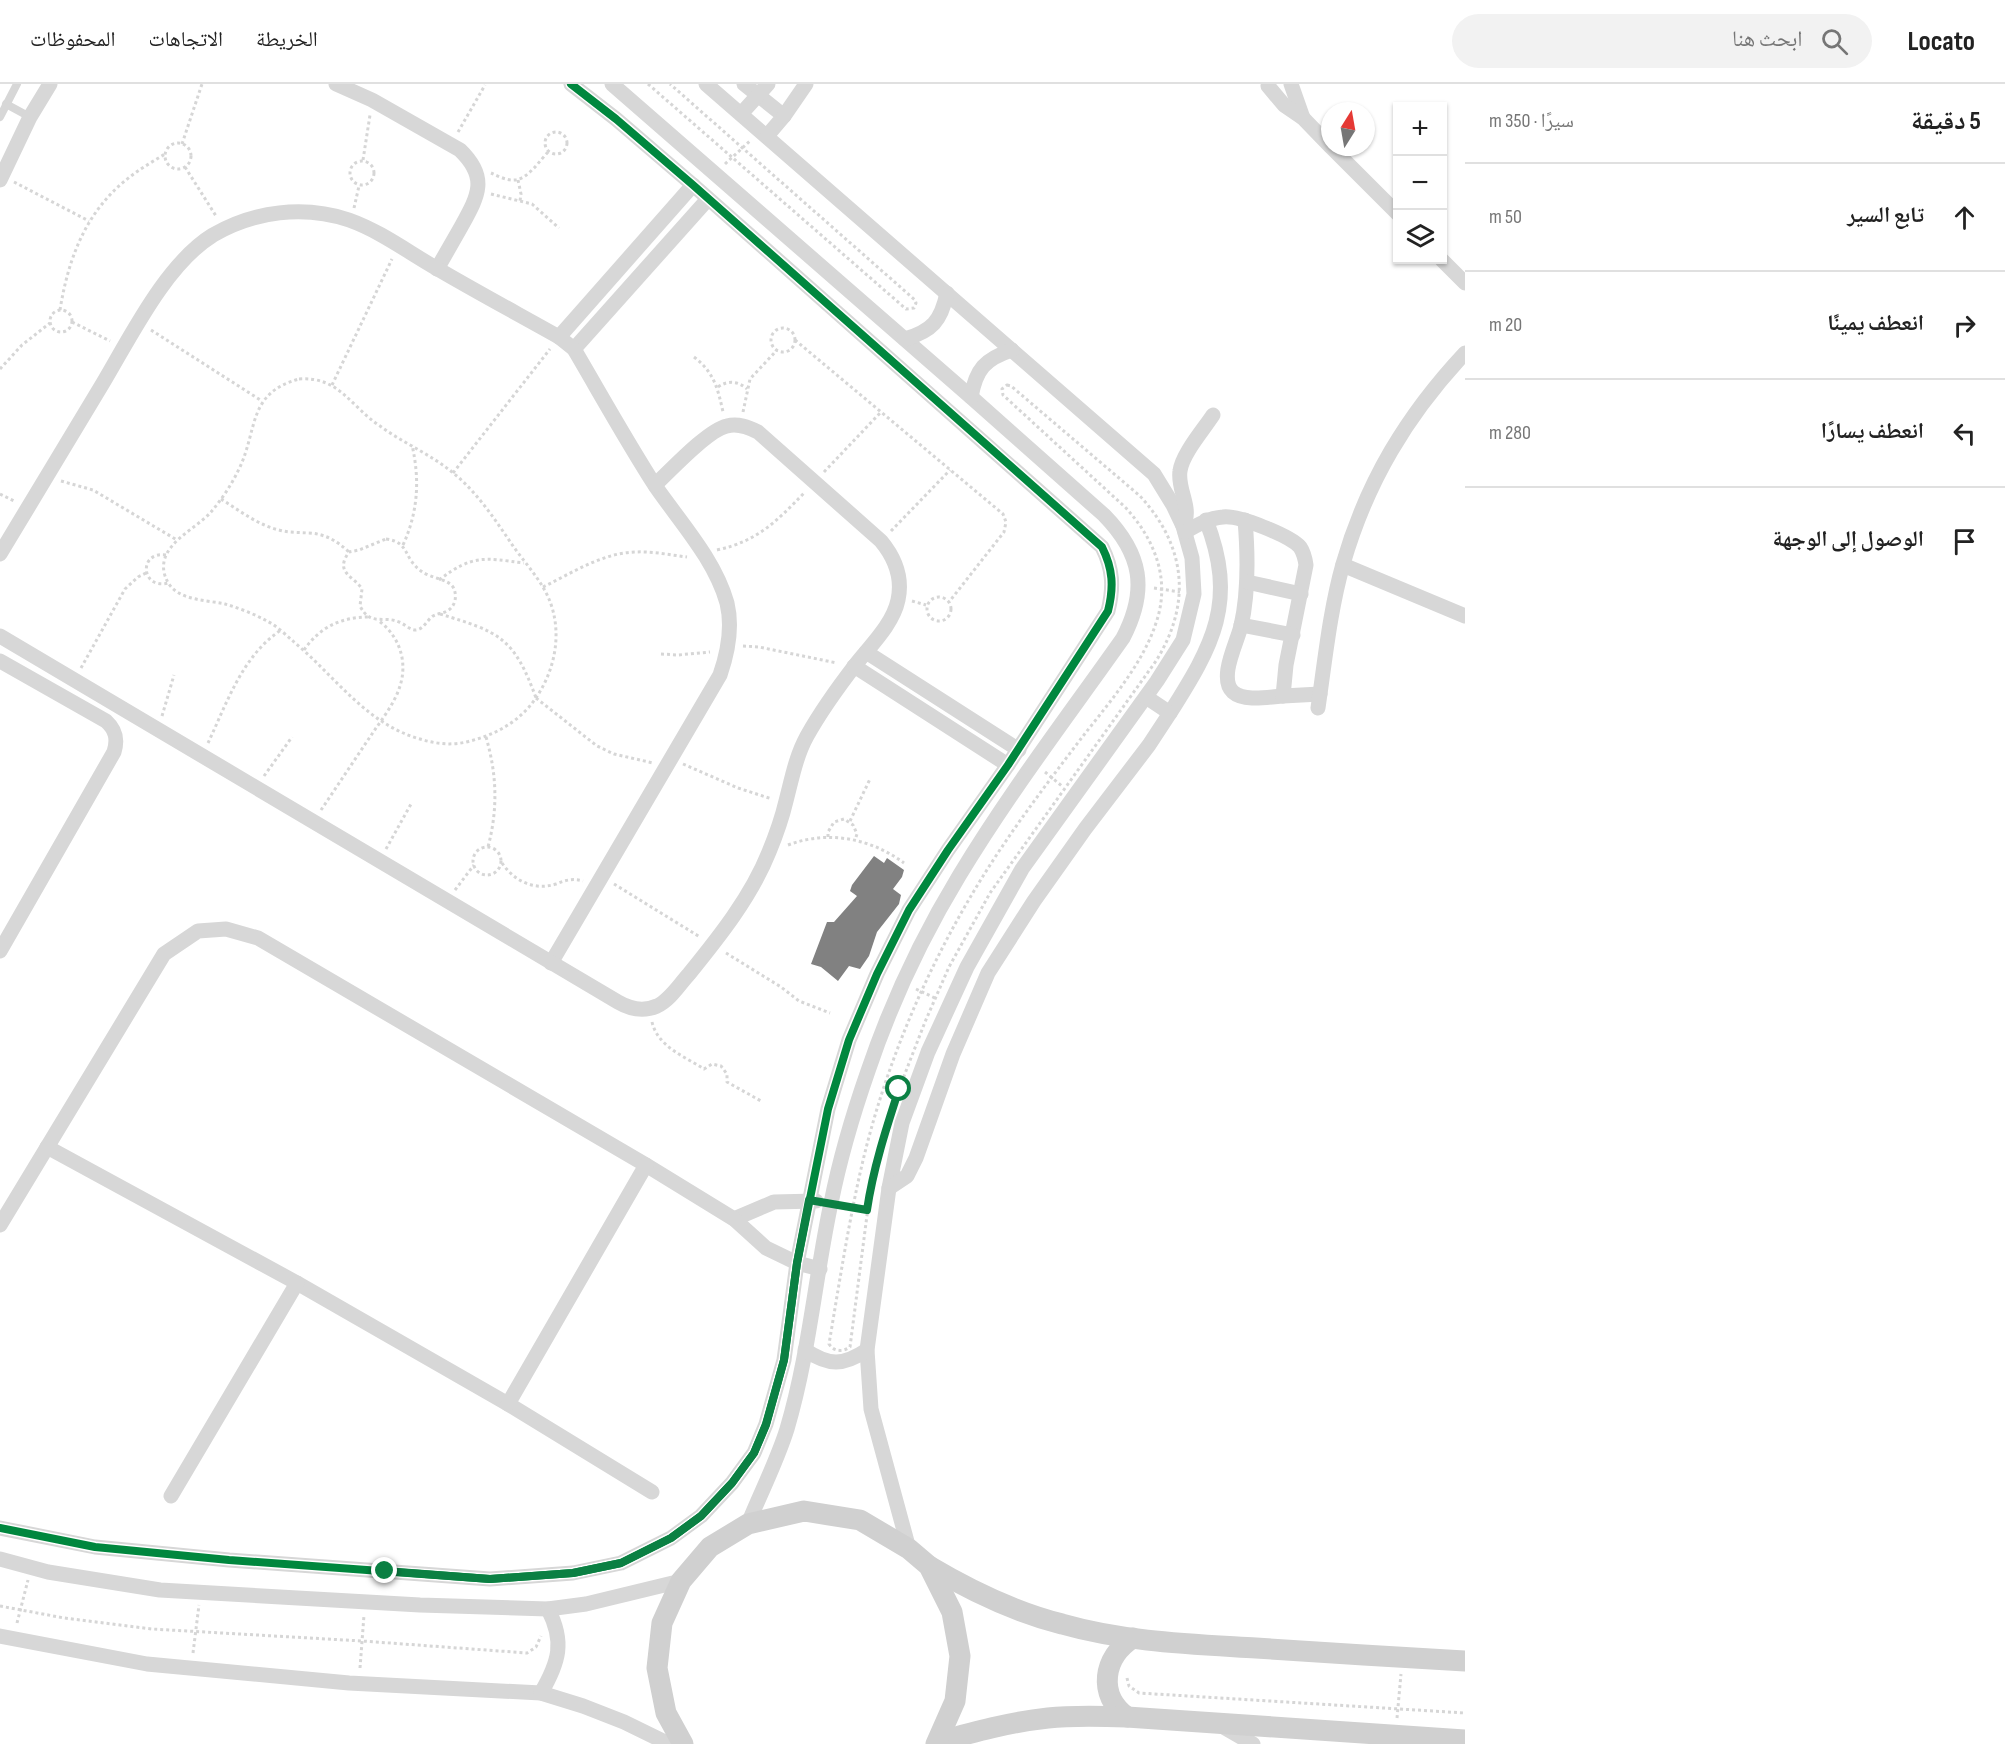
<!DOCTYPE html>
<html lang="ar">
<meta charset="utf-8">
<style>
:root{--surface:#fff;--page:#f2f2f2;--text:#222;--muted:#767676;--line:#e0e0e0}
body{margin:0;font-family:"Sofia Sans Condensed","Noto Naskh Arabic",sans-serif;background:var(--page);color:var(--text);direction:rtl}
.controls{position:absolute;right:18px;top:18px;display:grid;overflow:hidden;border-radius:0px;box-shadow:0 2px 4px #0004}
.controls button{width:54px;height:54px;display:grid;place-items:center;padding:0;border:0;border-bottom:2px solid var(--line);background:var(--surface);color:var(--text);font:30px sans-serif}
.compass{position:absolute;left:1321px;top:18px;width:54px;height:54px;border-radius:50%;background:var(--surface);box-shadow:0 2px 4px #0004;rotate:11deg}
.stop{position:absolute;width:18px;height:18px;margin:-14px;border:4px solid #0b8043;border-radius:50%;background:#fff}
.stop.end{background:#0b8043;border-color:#fff;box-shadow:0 2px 6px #0008}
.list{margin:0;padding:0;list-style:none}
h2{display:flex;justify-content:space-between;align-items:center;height:78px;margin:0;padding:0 24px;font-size:26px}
h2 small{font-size:20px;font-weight:400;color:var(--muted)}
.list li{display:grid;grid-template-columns:39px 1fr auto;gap:18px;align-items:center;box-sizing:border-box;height:108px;padding:0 24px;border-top:2px solid var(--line)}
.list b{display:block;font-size:22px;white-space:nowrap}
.list em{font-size:20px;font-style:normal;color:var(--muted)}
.icon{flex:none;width:33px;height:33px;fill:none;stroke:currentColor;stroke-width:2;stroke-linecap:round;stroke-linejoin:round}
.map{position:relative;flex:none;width:1465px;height:1660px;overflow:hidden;direction:ltr}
header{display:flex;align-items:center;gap:36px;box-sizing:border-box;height:84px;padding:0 30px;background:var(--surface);border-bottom:2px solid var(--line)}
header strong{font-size:28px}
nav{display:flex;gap:33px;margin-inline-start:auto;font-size:21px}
.search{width:420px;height:54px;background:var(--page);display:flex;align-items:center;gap:15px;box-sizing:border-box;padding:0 21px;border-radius:33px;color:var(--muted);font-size:22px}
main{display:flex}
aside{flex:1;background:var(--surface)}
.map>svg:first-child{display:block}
.building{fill:#818181}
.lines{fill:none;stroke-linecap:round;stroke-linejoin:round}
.path{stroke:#d6d6d6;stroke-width:3;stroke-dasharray:3 3;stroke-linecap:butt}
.lane{stroke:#d7d7d7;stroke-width:8}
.street{stroke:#d7d7d7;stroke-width:15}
.secondary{stroke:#d0d0d0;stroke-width:21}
.cycleway-casing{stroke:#fff;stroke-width:11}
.cycleway{stroke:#00873e;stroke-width:8}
.route{stroke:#0b8043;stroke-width:8}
</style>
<header>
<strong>Locato</strong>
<div class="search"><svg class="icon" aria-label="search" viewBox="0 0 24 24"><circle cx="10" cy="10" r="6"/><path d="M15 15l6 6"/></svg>ابحث هنا</div>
<nav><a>الخريطة</a><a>الاتجاهات</a><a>المحفوظات</a></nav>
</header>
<main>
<aside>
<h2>5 دقيقة<small>سيرًا · 350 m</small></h2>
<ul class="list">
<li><svg class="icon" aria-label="ahead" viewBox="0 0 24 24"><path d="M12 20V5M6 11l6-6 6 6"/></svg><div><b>تابع السير</b></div><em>50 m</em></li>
<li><svg class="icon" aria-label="right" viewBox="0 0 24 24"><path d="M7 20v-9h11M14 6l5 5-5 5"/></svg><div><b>انعطف يمينًا</b></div><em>20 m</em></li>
<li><svg class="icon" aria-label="left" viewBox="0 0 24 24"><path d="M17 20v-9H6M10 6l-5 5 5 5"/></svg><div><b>انعطف يسارًا</b></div><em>280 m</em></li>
<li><svg class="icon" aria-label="arrive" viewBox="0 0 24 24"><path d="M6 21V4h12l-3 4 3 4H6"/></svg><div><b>الوصول إلى الوجهة</b></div></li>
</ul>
</aside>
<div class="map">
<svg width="1465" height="1660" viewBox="0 0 1465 1660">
<rect width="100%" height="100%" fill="#fff"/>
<path class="building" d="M874,772L884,779L887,774L904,786L902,793L893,805L901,811L899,820L877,848L869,872L860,885L849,882L838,897L821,883L811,880L827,838H834L857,812L850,807L852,801Z"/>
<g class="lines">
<g class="path">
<path d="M648,0L906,225L914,224L916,219L915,216L670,0"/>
<circle cx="556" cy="59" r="11"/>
<path d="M458,48L485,1"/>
<circle cx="178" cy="72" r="13"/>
<path d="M182,60L202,0"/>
<path d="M363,76L370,31"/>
<circle cx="362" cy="89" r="12"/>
<path d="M725,80L751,56"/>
<path d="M185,83L216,132"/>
<path d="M491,89C498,92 507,97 515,96C528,95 540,76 549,67"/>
<path d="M518,96L521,110L520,117"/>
<path d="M14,98L89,137"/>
<path d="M491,110L532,120L559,144"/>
<path d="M354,124L359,102"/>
<path d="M60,226C68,176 85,129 126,96C138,86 152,78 165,70"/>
<circle cx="61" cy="237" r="11"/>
<path d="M72,238L110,257"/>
<circle cx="783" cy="256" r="12"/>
<path d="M151,246L262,317"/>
<path d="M795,256L1003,430L1006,438L1004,448L949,518"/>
<path d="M694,273C714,288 718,305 723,328"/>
<path d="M0,285L22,261L50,239"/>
<path d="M299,295C339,292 350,322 380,342C403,359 430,370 452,388C476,407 494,434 511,459C521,474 535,489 544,505C566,543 556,591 529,623C513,641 493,651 470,657C453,662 436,660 420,655C366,640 335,592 294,558C286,551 277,542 267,537C254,530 239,524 225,520C202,515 170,517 164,488C159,460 195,446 211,428C222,415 232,400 239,385C258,346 247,309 299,295Z"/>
<path d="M332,301L392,175"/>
<path d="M1007,301L1011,302L1140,412C1186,462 1192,519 1156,577L990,809L949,883L925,938L899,1005L886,1045L870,1108L850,1263C843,1268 834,1268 829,1260C839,1201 848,1142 861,1085C884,984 926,885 980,797C1010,748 1045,702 1080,656C1107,621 1142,582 1156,539C1171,496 1155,456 1126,424L1003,311L1002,305Z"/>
<path d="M718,303C728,296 738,297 747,305"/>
<path d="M743,328L750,295L777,266"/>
<path d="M824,388L881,328"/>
<path d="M453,389L550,265"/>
<path d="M61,397L93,406L177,456"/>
<path d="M0,410L14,417"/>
<path d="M221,415C240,427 258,441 279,446C289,449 298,448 307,449C324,449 337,457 349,468"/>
<path d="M891,447L950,386"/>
<path d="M386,455C410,458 403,474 421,487C430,494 448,495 453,503C458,512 455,523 447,527C442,530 438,529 433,532C427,536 424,545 416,546C409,546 405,540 399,538C383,531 371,543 360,522L362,505C354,492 334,489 349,468L359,466Z"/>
<path d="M403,461C418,428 420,396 412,361"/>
<path d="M717,466C758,457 777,437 805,408"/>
<path d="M166,471C138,467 141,506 168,499"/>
<path d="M439,496C473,470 484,474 524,479"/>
<path d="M543,503C572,489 602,469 635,468C652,467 670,471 687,473"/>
<path d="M1154,504L1180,508"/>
<circle cx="939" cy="525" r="12"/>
<path d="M912,517L926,521"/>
<path d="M440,530C499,548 514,553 536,614"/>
<path d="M743,562L759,563L837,579"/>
<path d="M304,566C320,543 341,533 369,533"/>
<path d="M661,570L678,571L710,568"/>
<path d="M81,584L125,505L138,493L146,489"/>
<path d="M536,614L597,662L614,670L653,679"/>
<path d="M162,632L174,591"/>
<path d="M486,653C497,691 498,725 488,763"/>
<path d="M208,659C227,619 242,572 281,546"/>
<path d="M683,680L738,704L772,715"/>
<path d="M1045,688L1063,703"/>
<path d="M264,692L292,653"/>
<path d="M321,726C338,701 355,675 372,650C382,635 395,619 400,602C408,577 399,552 379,537"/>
<path d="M850,737L870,695"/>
<path d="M828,753V748L834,738L844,735L853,741L857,750L855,756"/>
<path d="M788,761C828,746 870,754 904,779"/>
<circle cx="487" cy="777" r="14"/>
<path d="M386,765L411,720"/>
<path d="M502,779C514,797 534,807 556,800C566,796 573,794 583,797"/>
<path d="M614,800L700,853"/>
<path d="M455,806L474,781"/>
<path d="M726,869L781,903L799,917L830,929"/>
<path d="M916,905L937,915"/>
<path d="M652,938C658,963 684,972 704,985L712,980L721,982L727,990V998L761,1017"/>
<path d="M844,1122L867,1127"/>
<path d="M0,1522L64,1534L152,1545L362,1557L527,1569L536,1563L541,1552"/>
<path d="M17,1539L28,1496"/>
<path d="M193,1569L199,1521"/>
<path d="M360,1584L364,1531"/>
<path d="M1127,1594L1129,1602L1139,1609L1465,1629"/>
<path d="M1397,1634L1401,1590"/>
</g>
<g class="lane">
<path d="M6,20L30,33"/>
<path d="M0,33L17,0"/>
</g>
<g class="street">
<path d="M336,0L372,16L460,66C489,94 478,112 461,143C453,157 445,171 437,185"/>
<path d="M612,0L971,313L1104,431C1142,470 1148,506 1123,554C1068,632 1009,709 959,792C922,853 891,919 868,987C853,1030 840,1074 831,1119C815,1194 809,1271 787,1345C777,1377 761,1408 748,1440"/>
<path d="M706,0L1154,390L1173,421L1183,442L1192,474L1194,510L1183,556L1157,597L1022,785L967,883L928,968L902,1039L889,1104L867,1266L871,1325L909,1465"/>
<path d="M744,0L784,32L767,52"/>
<path d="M1291,0L1303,34"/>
<path d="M1268,2L1284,21L1303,34L1330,62"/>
<path d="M741,30L768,0"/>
<path d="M784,32L806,0"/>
<path d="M1331,63L1398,130"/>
<path d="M0,96L30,33L50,0"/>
<path d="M1442,176L1465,199"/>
<path d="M559,253L693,101"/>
<path d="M905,255C932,247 941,237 947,209"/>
<path d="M574,265L708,115"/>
<path d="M971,313C976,285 985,275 1012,266"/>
<path d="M1245,436C1248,471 1249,507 1241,542C1237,559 1218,594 1233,608C1244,618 1269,613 1283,612"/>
<path d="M1183,442C1193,424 1177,406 1180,387C1182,370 1204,345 1213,331"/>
<path d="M1185,448C1197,441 1209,434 1223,433C1239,431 1290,452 1300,463C1304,469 1305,474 1306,481L1286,581L1283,612L1320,610"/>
<path d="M0,470C34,413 69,356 103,299C131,252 166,180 213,151C254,127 304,121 349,136C380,147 408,168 436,184C477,208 518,230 559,253L574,265C601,311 627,358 656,403C681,439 715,476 727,519C733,544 728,568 720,591L551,879"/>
<path d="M1343,481L1465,532"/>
<path d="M1247,498L1301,510"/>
<path d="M1241,541L1293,551"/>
<path d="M0,552L618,918C630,925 643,928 657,922C670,916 679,901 689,890C719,853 751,813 769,768C776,751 782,734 786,717C792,694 796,672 807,652C821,627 839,602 856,580C871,561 893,540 898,516C903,493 895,474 881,457L758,348C748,343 738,339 727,342C708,346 671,386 655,401"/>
<path d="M866,568L1019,666"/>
<path d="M0,577L106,637C116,646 118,655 114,668L0,867"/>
<path d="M854,582L1008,681"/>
<path d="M1318,624C1325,576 1330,526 1343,480C1367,397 1407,331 1465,269"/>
<path d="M1170,629C1213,561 1238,518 1206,436"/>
<path d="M47,1063L297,1199L508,1320L652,1408"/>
<path d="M889,1104L907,1092L916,1074L953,970L988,889L1034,817L1085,745L1149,661L1170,629L1146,613"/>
<path d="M734,1135L774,1118L816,1117"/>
<path d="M0,1141L164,870L198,847L226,845L258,854L646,1081L734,1135L766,1164L797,1179L820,1185"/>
<path d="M805,1266C829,1282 843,1282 867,1266"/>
<path d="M508,1320L646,1081"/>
<path d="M171,1412L297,1199"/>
<path d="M0,1444L95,1463L229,1476L490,1495L573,1489L621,1479L671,1454L701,1432L732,1399L754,1369L766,1340L784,1276L797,1179L828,1025L849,956L877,890L909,826L948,766L1008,681L1108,527C1114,503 1113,485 1102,463L693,101L616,35L571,0"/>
<path d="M0,1475L48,1488L160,1506L420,1521L548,1525L586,1520L681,1497"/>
<path d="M0,1552L147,1580L349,1599L541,1609L583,1622L624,1638L669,1660"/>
<path d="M541,1609C559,1578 565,1558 548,1525"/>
<path d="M1220,1641L1253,1660"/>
</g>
<g class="secondary">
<path d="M929,1482C971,1507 1014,1528 1062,1540C1125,1558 1191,1560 1256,1564C1326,1569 1395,1573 1465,1577"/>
<path d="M1127,1633C1097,1611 1103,1573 1133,1554"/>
<path d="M938,1658C974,1648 1010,1638 1048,1634C1074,1631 1101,1632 1127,1633L1465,1656"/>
<path d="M683,1660L666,1629L657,1584L662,1539L681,1497L710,1463L748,1440L804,1427L860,1436L909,1465L929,1482L952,1528L960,1572L955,1617L936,1660"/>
</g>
<defs>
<path id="cycleway" d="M0,1444L95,1463L229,1476L490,1495L573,1489L621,1479L671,1454L701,1432L732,1399L754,1369L766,1340L784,1276L797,1179L828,1025L849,956L877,890L909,826L948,766L1008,681L1108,527C1114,503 1113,485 1102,463L693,101L616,35L571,0"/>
</defs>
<use href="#cycleway" class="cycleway-casing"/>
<use href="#cycleway" class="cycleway"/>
</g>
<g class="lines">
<path class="route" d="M385,1487L490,1495L573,1489L621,1479L671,1454L701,1432L732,1399L754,1369L766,1341L784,1276L797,1179L809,1116L867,1126C873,1085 886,1045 899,1005"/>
</g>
</svg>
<div class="controls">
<button>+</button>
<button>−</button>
<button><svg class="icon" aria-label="layers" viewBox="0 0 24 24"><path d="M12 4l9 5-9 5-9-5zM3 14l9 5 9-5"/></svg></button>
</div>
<svg class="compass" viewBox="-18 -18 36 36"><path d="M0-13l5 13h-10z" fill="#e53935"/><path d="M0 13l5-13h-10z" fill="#767676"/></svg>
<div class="stop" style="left:899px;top:1005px"></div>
<div class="stop end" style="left:385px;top:1487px"></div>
</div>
</main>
